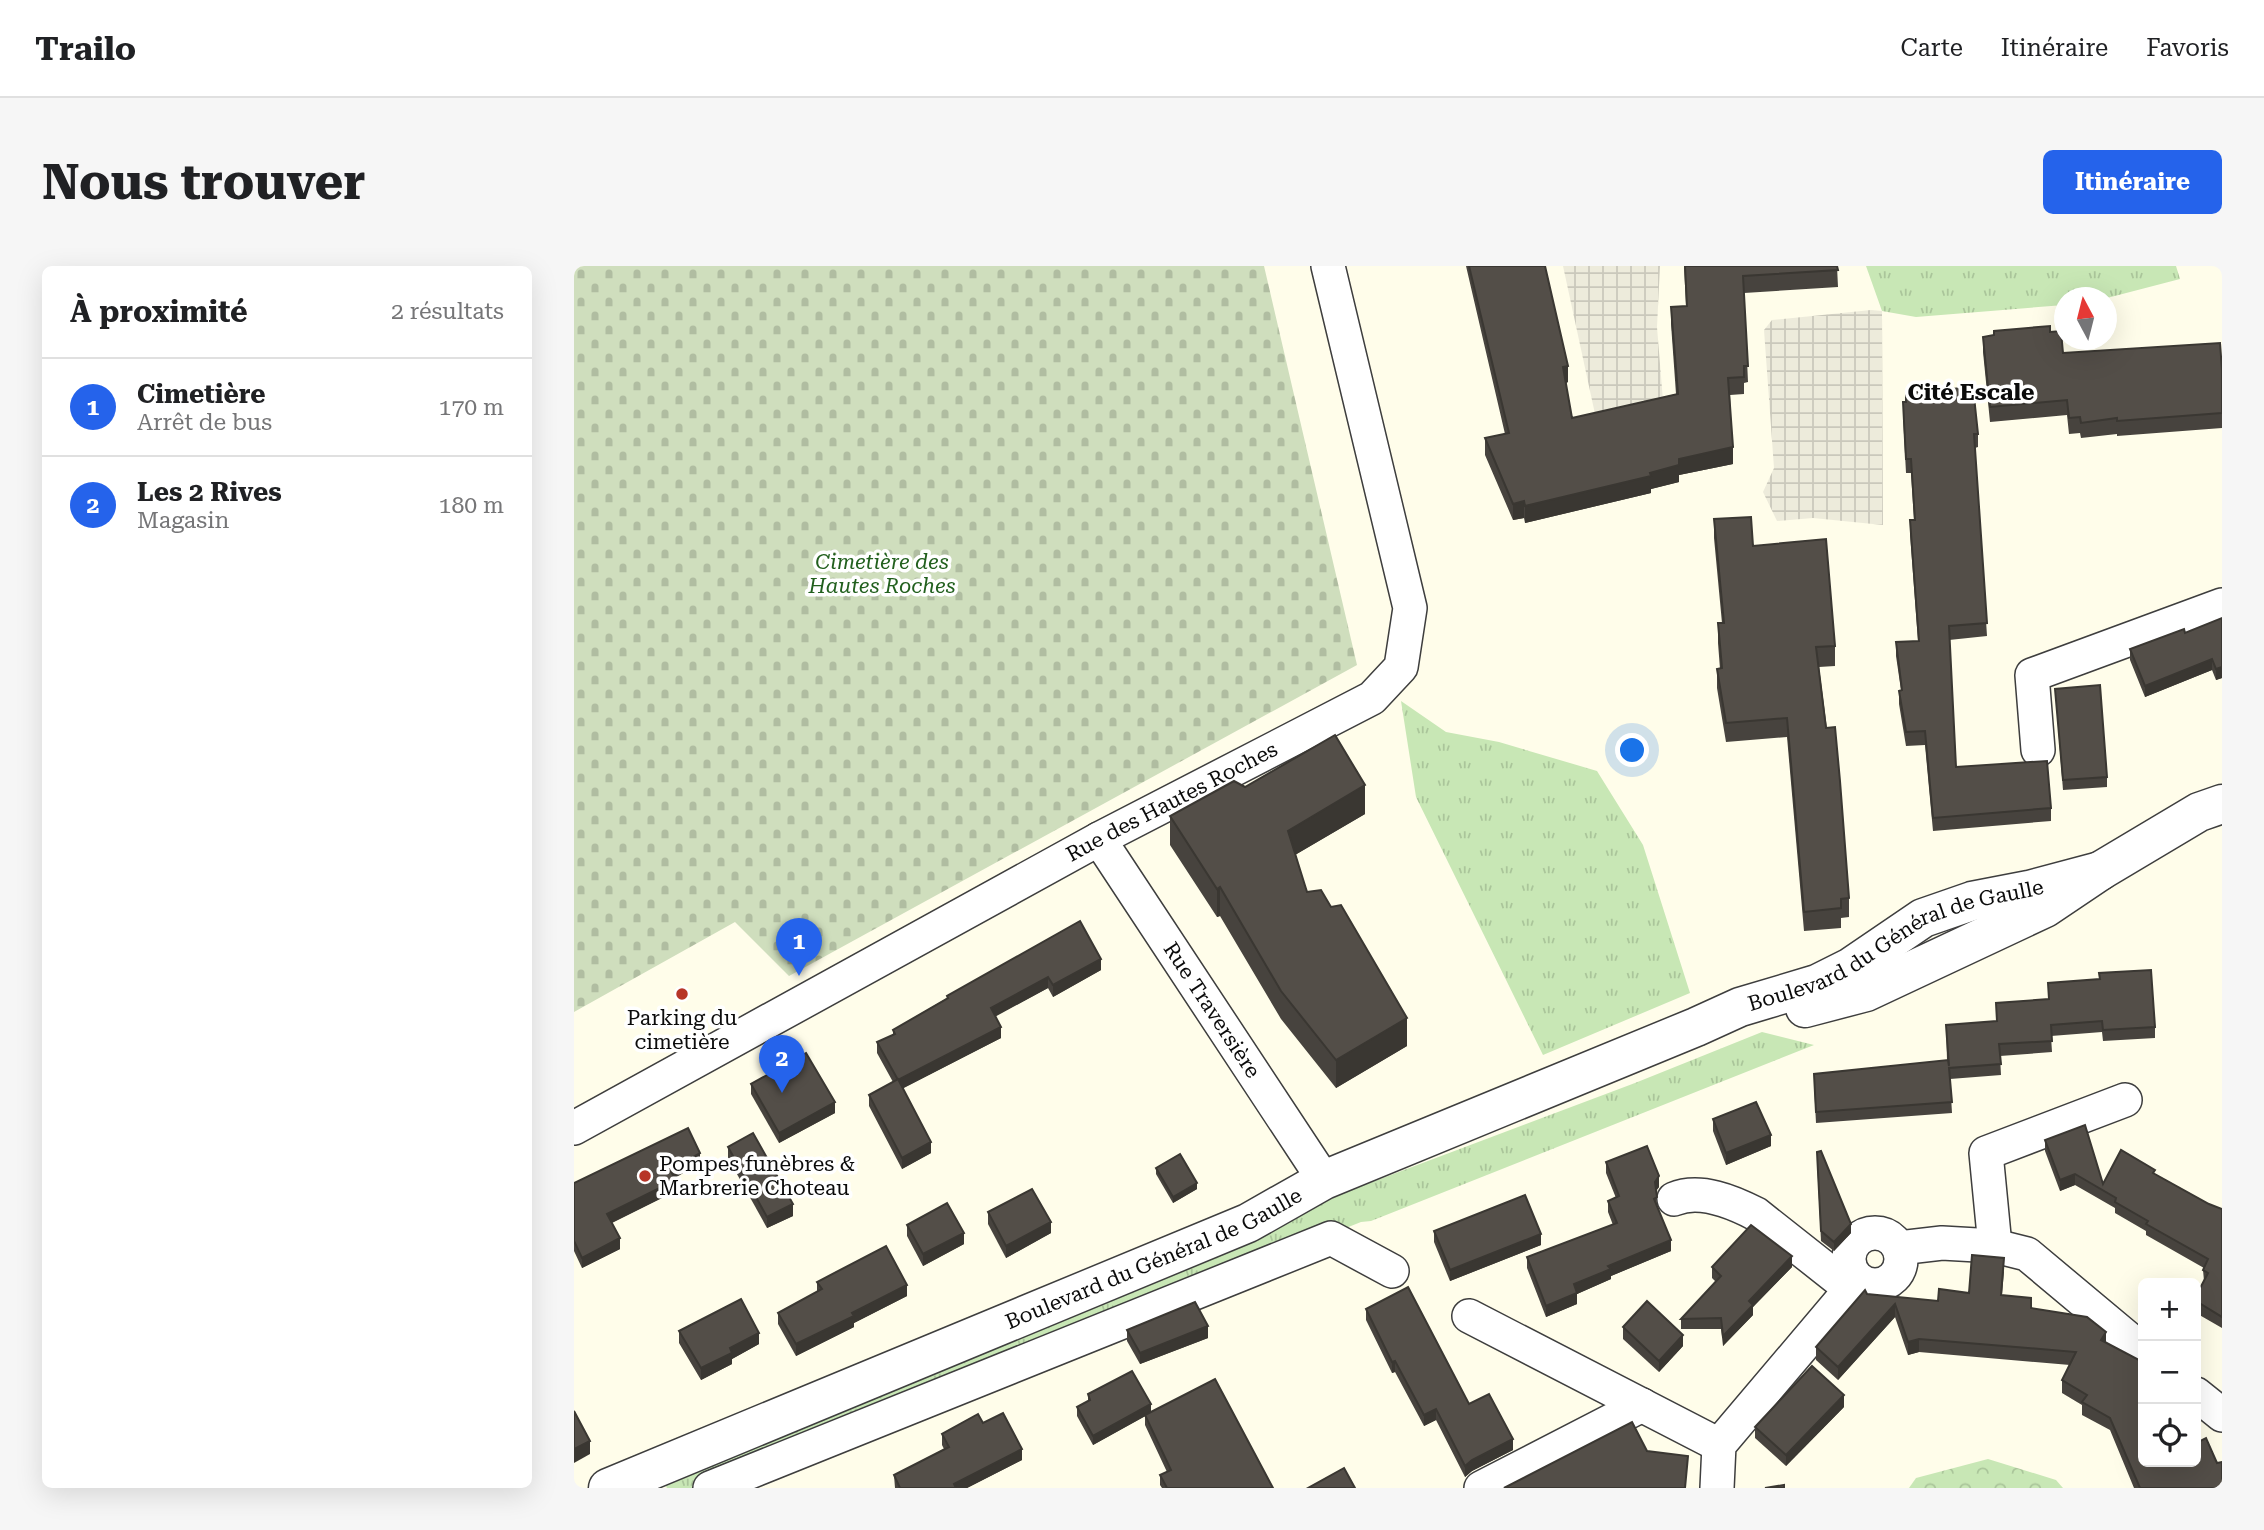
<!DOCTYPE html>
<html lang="fr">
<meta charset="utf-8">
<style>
:root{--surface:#fff;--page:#f6f6f6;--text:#202124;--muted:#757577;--line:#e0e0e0;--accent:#2563eb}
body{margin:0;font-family:"Roboto Serif",serif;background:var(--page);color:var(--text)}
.controls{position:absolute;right:21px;bottom:21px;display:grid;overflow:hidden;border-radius:10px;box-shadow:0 7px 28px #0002}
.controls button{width:63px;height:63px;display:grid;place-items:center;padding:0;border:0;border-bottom:2px solid var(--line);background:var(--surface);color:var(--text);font:35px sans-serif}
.compass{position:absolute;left:1480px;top:21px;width:63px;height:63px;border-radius:50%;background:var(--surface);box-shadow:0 7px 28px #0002;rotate:353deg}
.you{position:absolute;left:1059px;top:485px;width:24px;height:24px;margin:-18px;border:5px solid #fff;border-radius:50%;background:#1a73e8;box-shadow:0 0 0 10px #1a73e833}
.badge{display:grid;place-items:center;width:46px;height:46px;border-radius:50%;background:var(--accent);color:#fff;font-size:23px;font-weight:700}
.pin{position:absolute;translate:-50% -58px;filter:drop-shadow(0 2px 4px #0008)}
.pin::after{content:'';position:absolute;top:37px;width:24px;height:21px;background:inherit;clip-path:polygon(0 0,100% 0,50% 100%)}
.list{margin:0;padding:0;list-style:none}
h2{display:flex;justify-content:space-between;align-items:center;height:91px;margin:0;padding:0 28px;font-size:30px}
h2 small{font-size:23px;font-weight:400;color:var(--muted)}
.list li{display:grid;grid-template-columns:46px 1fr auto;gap:21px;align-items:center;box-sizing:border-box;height:98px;padding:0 28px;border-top:2px solid var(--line)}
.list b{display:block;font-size:26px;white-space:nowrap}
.list p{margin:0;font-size:23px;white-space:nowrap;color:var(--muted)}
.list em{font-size:23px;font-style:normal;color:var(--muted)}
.icon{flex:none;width:38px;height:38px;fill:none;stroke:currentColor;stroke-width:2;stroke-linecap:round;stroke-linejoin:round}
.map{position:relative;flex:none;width:1648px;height:1222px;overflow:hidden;border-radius:10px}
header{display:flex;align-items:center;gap:42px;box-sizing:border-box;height:98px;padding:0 35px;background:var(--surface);border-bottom:2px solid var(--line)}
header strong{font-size:33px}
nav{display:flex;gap:38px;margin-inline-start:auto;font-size:24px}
.intro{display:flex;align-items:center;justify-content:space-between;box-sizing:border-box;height:168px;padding:0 42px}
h1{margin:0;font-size:49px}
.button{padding:18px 32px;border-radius:10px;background:var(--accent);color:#fff;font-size:24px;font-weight:700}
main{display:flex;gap:42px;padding:0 42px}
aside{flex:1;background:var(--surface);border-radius:10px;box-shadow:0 7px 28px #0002}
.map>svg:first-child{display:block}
.grass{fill:url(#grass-tufts)}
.cemetery{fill:url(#cemetery-stones)}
.park{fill:url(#park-crowns)}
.plaza{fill:url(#plaza-grid)}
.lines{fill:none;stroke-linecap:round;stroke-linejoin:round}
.minor-casing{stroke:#3e3e3e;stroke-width:36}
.tertiary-casing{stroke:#3e3e3e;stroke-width:41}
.minor{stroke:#fff;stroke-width:33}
.tertiary{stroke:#fff;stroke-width:38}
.wall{fill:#47433e}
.shaded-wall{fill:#3a3732}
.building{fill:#534e48;stroke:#3a3732;stroke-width:2}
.poi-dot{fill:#b73528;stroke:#fff;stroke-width:2.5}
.labels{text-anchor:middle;stroke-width:7;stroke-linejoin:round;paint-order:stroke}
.park-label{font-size:21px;font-style:italic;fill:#22601e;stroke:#fff}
.street-label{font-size:21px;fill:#0b0b0b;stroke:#fff}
.poi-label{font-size:21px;fill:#0b0b0b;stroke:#fff}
.neighbourhood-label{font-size:23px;font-weight:bold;fill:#0b0b0b;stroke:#fff}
</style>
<header>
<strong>Trailo</strong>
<nav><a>Carte</a><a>Itinéraire</a><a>Favoris</a></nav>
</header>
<div class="intro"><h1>Nous trouver</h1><a class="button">Itinéraire</a></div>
<main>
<aside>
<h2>À proximité<small>2 résultats</small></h2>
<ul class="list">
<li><span class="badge">1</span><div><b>Cimetière</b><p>Arrêt de bus</p></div><em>170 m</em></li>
<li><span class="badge">2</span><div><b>Les 2 Rives</b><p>Magasin</p></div><em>180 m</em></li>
</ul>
</aside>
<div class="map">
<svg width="1648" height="1222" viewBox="0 0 1648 1222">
<defs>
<pattern id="grass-tufts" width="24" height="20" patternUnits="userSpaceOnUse" patternTransform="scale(1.75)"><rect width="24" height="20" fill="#c8e7b5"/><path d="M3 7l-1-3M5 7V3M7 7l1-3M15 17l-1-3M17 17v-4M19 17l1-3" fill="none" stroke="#aac59a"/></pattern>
<pattern id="cemetery-stones" width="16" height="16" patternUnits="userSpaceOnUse" patternTransform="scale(1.75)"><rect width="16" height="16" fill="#cfdebd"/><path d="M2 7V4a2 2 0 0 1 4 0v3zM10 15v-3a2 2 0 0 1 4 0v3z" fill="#b0bda1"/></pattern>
<pattern id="park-crowns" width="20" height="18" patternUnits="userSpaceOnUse" patternTransform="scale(1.75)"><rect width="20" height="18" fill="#c8e7b5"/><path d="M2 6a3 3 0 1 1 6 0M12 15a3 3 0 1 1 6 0" fill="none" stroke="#aac59a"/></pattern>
<pattern id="plaza-grid" width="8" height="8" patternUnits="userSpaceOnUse" patternTransform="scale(1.75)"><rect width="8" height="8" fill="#edebdb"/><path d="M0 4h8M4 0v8" fill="none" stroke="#cac8bb"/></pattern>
</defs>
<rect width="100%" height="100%" fill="#fffdea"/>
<g class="grass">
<path d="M1292,0H1602L1606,13L1533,32H1490V39L1342,51L1308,45Z"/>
<path d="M827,435L872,466L925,476L1023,505L1069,579L1116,727L969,789L842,531Z"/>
<path d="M1188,766L1240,779L797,955L787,956L120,1222H93L91,1219L94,1212L785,921L1061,817Z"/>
</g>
<path class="cemetery" d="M0,0H690L783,399L215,710L161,656L0,746Z"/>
<path class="park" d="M1414,1193L1482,1214L1489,1222H1335L1342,1212Z"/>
<g class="plaza">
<path d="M989,0H1086L1083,61L1089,135L1021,148Z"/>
<path d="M1297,44L1308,45L1309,259L1239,252L1203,255L1189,226L1200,202L1190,64L1198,54Z"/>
</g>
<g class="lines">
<defs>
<g id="minor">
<path d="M1464,484L1458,409L1648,339"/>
<path id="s1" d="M525,573L750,914"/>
<path id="s2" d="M0,862L525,573L798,432L827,401L836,342L754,0"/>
<path d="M1100,933C1126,922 1159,936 1182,948L1277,1023"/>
<circle cx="1301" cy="993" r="26"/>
<path d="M1421,980L1412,887L1551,834"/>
<path d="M1325,982L1368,977L1421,980L1453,988L1569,1085"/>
<path d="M895,1050L1145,1179"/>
<path d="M1622,1128L1648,1149"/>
<path d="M136,1222L757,972L818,1005"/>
<path d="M907,1222L1068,1139"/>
<path d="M1143,1222L1145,1179L1277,1023L1283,1013"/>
</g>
<g id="tertiary">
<path d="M1231,742L1292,726L1471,642L1526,605L1625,546L1648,538"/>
<path id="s3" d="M34,1222L674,957L750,914L1122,761L1166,741L1243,718L1277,701L1349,652L1398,635L1455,624L1526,605"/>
</g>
</defs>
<use href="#minor" class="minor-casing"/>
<use href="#tertiary" class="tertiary-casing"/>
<use href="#minor" class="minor"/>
<use href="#tertiary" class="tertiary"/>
</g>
<g class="wall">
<path d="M892,0H971L994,116L992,117L998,152L1102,128L1097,58V41L1112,40L1110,0H1263L1264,21L1170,27L1174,116L1170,117V128L1156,129L1159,198L1105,209V216L1077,223V227L951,257L950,252L939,254L911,189V172L931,168Z"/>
<path d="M1476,66L1489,87L1648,104V162L1543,170V168L1507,172L1506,167L1495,168L1493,149L1416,156L1409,86V71Z"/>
<path d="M1332,127L1404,168V181L1401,182L1413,370L1375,374L1382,501L1477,542V555L1359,565L1351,479L1332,480L1325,438V425L1327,424L1322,390V376L1344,375L1336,268V254H1340L1337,207H1332L1329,150V136H1332Z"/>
<path d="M1140,253L1179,280L1261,380V400L1245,401L1275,632V651L1267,652V662L1230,665L1213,471L1152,476L1143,422V403H1146L1144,377V357H1148L1140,272Z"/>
<path d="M1648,352V412L1642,414L1638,404L1571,431L1556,394V383L1611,367Z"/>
<path d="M1481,423L1533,511V521L1489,524Z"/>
<path d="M671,521L791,548L721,589L733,626L757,641L833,780L762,822L707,753L646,650L643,651L596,579V550Z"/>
<path d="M506,655L527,704L479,731L474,722L421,750L427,772L329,822L357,887L328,903L295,840V829L319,816L303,787V776L319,769V764L373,732V730Z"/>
<path d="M1474,717L1581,761V772L1529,775L1528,766L1477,770L1478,786L1426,790L1427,809L1376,813L1378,847L1242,857L1240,819L1373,794L1372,759L1423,755L1422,737L1474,733Z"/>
<path d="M177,818L261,847L205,877L177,828Z"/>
<path d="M1139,853L1197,880L1152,899L1139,865Z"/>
<path d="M1471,874L1529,918L1581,908L1635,938L1648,943V1062L1622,1047V1030L1630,1015L1629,1004L1630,1002L1572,969V965L1541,947V942L1501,919L1486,925L1471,885Z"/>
<path d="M154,881L219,950L193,962L154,892Z"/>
<path d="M1032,896L1085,921L1082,925L1083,941L1097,985L1037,1010V1013L1003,1028V1038L972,1051L953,1002V991L1039,959L1034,946V935L1042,932L1032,907Z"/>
<path d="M1243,896L1277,967L1260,985L1247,975Z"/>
<path d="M126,897L101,912L102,925L38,957L46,983L8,1002L0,985V917Z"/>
<path d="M582,902L623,923L599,937L582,908Z"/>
<path d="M414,946L477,967L432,992L414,958Z"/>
<path d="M333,959L390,978L349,1000L333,970Z"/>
<path d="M860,965L967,979L876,1015L860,976Z"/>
<path d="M1138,1001H1218L1179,1041V1049L1149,1080L1147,1063H1107V1053L1142,1016L1138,1012Z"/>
<path d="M1430,1005L1428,1029L1532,1076L1569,1196L1648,1222H1560L1536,1164L1508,1149V1139L1488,1127V1114L1496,1099L1345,1086L1334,1089L1321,1051L1264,1114L1242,1094V1081L1293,1028L1364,1035L1395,1027Z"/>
<path d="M243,1016L333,1030L280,1057V1061L222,1090L204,1058V1047L243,1026Z"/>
<path d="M792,1043L895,1138L939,1184L898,1205L891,1211L862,1154L850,1160L821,1106L818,1107L792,1054Z"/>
<path d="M1049,1061L1109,1080L1085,1106L1049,1073Z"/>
<path d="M553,1064L634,1072L566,1098L553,1075Z"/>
<path d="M105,1065L185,1078L158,1093V1098L127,1114L105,1077Z"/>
<path d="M514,1128L577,1146L699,1222H588L586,1219V1209L593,1206L571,1159V1150L519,1179L503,1150V1141L514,1135Z"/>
<path d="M1270,1141L1212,1200L1181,1172V1161Z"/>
<path d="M409,1157L448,1194L393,1222H321L320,1209L370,1183L368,1179V1168Z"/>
</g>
<g class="shaded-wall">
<path d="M994,100V116L989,118V101Z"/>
<path d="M1159,181V198L1105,209V216L1077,223V227L951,257V240L1076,207L1105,193Z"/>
<path d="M950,235V252L939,254V238Z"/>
<path d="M1638,393V404L1571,431V420Z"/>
<path d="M1648,401V412L1642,414V403Z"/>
<path d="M791,519V548L714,593V565Z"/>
<path d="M646,621V650L643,651V623Z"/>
<path d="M527,693V704L479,731V719Z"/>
<path d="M474,711V722L417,753V742Z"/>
<path d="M833,752V780L762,822V794Z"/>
<path d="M427,761V772L324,825V814Z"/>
<path d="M261,836V847L205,877V867Z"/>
<path d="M1197,869V880L1152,899V887Z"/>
<path d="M357,876V887L328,903V892Z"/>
<path d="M126,887V897L96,914V904Z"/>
<path d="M1501,908V919L1486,925V914Z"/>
<path d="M1085,910V921L1081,926V916Z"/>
<path d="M102,914V925L33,959V948Z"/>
<path d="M623,917V923L599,937V931Z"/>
<path d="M219,938V950L193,962V951Z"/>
<path d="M477,956V967L432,992V980Z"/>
<path d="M1277,958V967L1260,985V976Z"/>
<path d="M390,967V978L349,1000V988Z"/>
<path d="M967,968V979L876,1015V1004Z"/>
<path d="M46,972V983L8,1002V992Z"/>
<path d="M1097,974V985L1037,1010V1013L1003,1028V1038L972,1051V1040L1000,1018L1034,1000Z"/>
<path d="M1218,990V1001L1179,1041V1049L1149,1080V1070L1175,1035Z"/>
<path d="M333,1019V1030L280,1057V1061L222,1090V1078L278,1047Z"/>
<path d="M1321,1038V1051L1264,1114V1101Z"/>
<path d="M634,1060V1072L566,1098V1087Z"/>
<path d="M1532,1066V1079L1527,1074Z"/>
<path d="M185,1067V1078L158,1093V1098L127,1114V1102L156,1082Z"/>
<path d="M1109,1069V1080L1085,1106V1095Z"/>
<path d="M1345,1073V1086L1334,1089V1076Z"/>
<path d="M821,1095V1106L818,1107V1096Z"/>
<path d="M1270,1129V1141L1212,1200V1189Z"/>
<path d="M577,1138V1147L519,1179V1170Z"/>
<path d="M862,1143V1154L850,1160V1149Z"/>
<path d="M939,1173V1184L898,1205L891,1211V1200L898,1194Z"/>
<path d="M16,1175V1188L0,1197V1183Z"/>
<path d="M448,1183V1194L393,1222H380V1218Z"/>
</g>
<g class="building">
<path d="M895,0H971L994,100L989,101L998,152L1104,128L1097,41L1113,40L1111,0H1263L1264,4L1169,10L1174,100H1170V111L1154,112L1159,181L1105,193V199L1076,207L1077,210L951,240L950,235L939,238L911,172L935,167Z"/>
<path d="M1476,60V66L1487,65L1489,87L1646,77L1648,104V147L1543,155V152L1507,157L1506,151L1495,152L1493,134L1416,141L1409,71L1420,69V65Z"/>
<path d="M1399,121L1404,168H1400L1413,357L1375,360L1382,501L1473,495L1477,542L1359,552L1351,465L1332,466L1325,425L1328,424L1322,376L1345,375L1336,254H1341L1337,193H1332L1329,136H1332V127Z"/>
<path d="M1177,251L1179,280L1252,273L1261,380L1242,381L1252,462L1261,461L1266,515L1275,632L1267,633V642L1230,646L1213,452L1152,457L1143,403L1148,402L1144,357H1150L1140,253Z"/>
<path d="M1648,352V401L1642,403L1638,393L1571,420L1556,383L1610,363L1611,367Z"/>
<path d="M1526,419L1533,511L1489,514L1481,423Z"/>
<path d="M761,469L791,519L714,565L733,626L747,624L757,641L767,639L833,752L762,794L707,725L646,621L643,623L596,550L660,515L671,521Z"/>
<path d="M506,655L527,693L479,719L474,711L417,742L427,761L324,814L303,776L321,768L319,764L374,732L373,730Z"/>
<path d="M1577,704L1581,761L1529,764L1528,755L1477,759L1478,775L1425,778L1427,798L1375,802L1378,836L1242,846L1240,808L1374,794L1375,800L1372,759L1423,755L1422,737L1475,733L1474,717L1526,713L1525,707Z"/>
<path d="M232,787L261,836L205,867L177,818Z"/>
<path d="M324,813L357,876L328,892L295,829Z"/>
<path d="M1182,836L1197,869L1152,887L1139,853Z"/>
<path d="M1511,859L1529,918L1547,884L1581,904L1579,907L1635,938L1648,943V1051L1622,1035V1030L1634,1007L1629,1004L1634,993L1572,958L1574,955L1541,936L1542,932L1501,908L1486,914L1471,874Z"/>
<path d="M114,862L126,887L96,904L102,914L33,948L46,972L8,992L0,975V917Z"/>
<path d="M179,867L219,938L193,951L154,881Z"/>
<path d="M1073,880L1085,910L1081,916L1083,931L1080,933L1097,974L1034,1000L1037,1003L1000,1018L1003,1027L972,1040L953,991L1043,957L1034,935L1045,930L1032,896Z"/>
<path d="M1247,885L1277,958L1260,976L1247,965L1243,886Z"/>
<path d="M606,888L623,917L599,931L582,902Z"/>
<path d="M458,923L477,956L432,980L414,946Z"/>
<path d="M951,929L967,968L876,1004L860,965Z"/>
<path d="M373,937L390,967L349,988L333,959Z"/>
<path d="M1177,959L1218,990L1175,1035L1179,1039L1149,1070L1147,1052L1107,1053L1147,1010L1138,1001Z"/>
<path d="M312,980L333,1019L278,1047L280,1050L222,1078L204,1047L248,1023L243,1016Z"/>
<path d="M1398,989L1430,992L1427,1029L1457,1032V1042L1513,1051L1532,1066L1527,1074L1569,1096V1196H1622V1177L1632,1172L1643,1197L1648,1196V1222H1566L1536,1152L1508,1136L1513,1129L1488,1114L1502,1086L1345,1073L1334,1076L1321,1038L1264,1101L1242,1081L1291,1024L1293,1028L1364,1035L1365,1023L1395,1027Z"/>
<path d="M834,1021L895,1138L915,1128L939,1173L898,1194L891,1200L862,1143L850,1149L821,1095L818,1096L792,1043Z"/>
<path d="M167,1033L185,1067L156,1082L158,1087L127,1102L105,1065Z"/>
<path d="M1073,1035L1109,1069L1085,1095L1049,1061Z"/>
<path d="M621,1036L634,1060L566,1087L553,1064Z"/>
<path d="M1238,1100L1270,1129L1212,1189L1181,1161Z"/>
<path d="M558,1105L577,1138L519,1170L503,1141L516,1134L514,1128Z"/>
<path d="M641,1113L699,1222H593L586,1209L597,1204L571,1149Z"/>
<path d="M0,1145L16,1175L0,1183Z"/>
<path d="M429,1147L448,1183L380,1218L382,1222H326L320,1209L375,1181L368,1168L404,1148L409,1157Z"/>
<path d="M1058,1156L1073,1185L1114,1190L1111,1222H930Z"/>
<path d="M770,1202L781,1222H734Z"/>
<path d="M1210,1219V1222H1191Z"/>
</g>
<g class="poi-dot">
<circle cx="108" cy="728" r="7"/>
<circle cx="71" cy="910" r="7"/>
</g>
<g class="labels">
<g class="park-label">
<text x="308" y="303">Cimetière des<tspan x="308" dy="24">Hautes Roches</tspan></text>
</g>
<g class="street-label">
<text dy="7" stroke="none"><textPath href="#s2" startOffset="681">Rue des Hautes Roches</textPath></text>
<text dy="7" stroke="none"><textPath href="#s3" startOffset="1400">Boulevard du Général de Gaulle</textPath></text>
<text dy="7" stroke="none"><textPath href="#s1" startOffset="205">Rue Traversière</textPath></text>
<text dy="7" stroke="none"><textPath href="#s3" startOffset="592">Boulevard du Général de Gaulle</textPath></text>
</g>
<g class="poi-label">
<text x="108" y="759">Parking du<tspan x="108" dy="24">cimetière</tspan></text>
<text x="85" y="905" text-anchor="start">Pompes funèbres &amp;<tspan x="85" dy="24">Marbrerie Choteau</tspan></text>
</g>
<g class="neighbourhood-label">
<text x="1397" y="134">Cité Escale</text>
</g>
</g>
</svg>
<div class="controls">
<button>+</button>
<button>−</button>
<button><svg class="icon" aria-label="locate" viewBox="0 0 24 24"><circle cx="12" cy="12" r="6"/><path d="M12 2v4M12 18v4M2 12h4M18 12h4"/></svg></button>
</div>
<svg class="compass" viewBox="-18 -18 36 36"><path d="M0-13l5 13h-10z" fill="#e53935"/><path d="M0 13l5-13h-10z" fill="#757577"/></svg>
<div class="you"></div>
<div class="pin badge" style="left:225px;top:710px">1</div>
<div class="pin badge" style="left:208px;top:827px">2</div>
</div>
</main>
